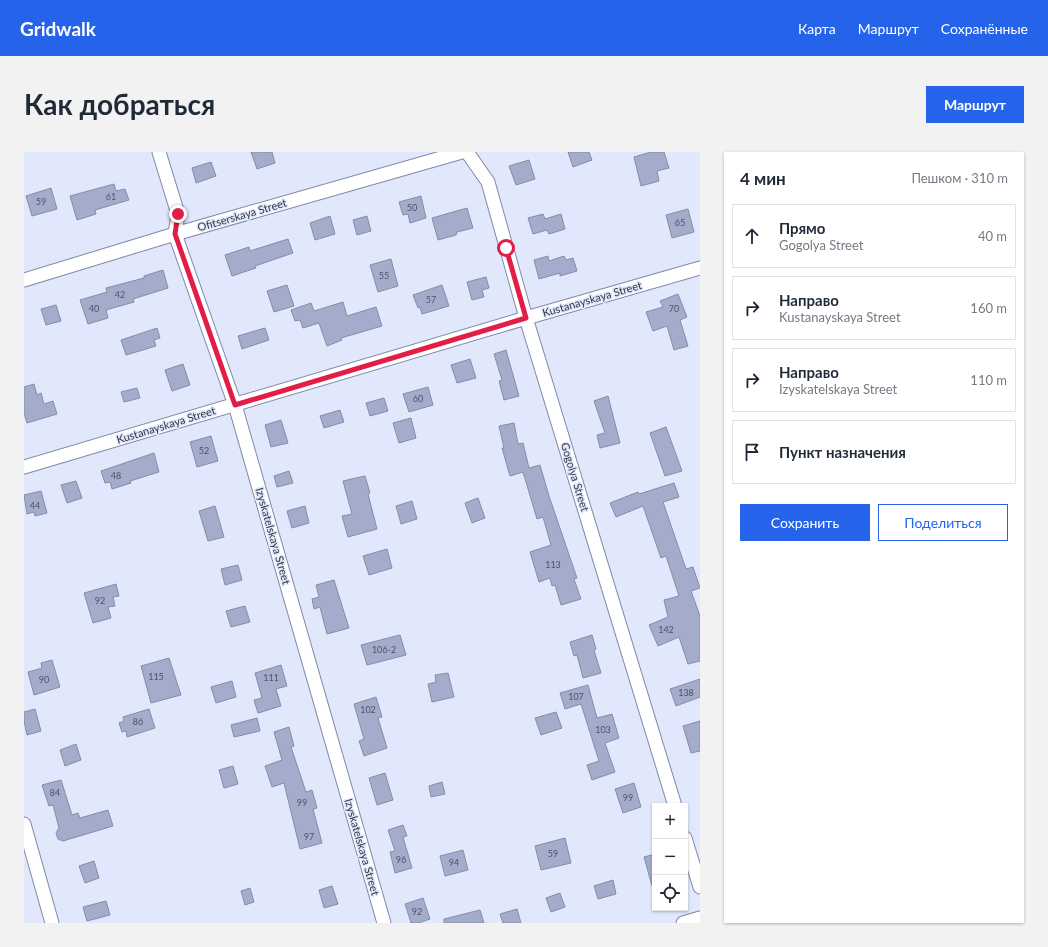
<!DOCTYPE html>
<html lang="ru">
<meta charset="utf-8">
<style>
:root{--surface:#fff;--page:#f2f2f3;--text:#1f2937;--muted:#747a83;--line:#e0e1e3;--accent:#2563eb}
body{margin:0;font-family:Lato,sans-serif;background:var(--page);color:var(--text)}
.controls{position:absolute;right:12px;bottom:12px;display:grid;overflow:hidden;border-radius:0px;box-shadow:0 1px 3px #0004}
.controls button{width:36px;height:36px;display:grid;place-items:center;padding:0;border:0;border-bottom:1px solid var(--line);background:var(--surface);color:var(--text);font:20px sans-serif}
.stop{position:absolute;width:12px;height:12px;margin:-9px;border:3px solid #e11d48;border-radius:50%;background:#fff}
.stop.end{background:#e11d48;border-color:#fff;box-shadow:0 1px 4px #0008}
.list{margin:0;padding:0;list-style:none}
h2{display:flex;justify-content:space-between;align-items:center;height:52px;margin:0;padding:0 16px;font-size:17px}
h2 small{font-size:13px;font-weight:400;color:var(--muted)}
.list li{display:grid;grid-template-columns:26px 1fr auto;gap:12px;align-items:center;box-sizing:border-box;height:64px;margin:0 8px 8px;padding:0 8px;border:1px solid var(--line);border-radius:0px}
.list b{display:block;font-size:15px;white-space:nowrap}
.list p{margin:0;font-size:13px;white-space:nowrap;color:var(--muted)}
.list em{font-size:13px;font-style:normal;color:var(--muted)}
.actions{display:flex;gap:8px;padding:12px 16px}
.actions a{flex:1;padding:9px 0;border:1px solid var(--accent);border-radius:0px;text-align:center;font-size:14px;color:var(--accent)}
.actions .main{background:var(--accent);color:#fff}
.icon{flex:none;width:22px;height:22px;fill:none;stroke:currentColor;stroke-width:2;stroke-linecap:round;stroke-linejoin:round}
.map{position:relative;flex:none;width:676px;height:771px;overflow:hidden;border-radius:0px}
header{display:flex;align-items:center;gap:24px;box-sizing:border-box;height:56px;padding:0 20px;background:var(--accent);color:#fff}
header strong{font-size:19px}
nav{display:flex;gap:22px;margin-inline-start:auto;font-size:14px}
.intro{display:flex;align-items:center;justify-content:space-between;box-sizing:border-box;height:96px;padding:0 24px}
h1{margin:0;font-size:28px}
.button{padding:10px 18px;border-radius:0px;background:var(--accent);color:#fff;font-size:14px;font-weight:700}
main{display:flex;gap:24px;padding:0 24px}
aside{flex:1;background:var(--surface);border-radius:0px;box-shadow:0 1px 3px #0004}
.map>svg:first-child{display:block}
.building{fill:#a3accb;stroke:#848caa}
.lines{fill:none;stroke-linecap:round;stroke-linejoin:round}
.minor-casing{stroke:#7f88a6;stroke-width:15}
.minor{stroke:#fff;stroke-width:13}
.route{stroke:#e11d48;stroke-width:5}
.labels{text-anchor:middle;stroke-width:3;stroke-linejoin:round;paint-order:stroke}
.number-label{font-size:9px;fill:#4e5465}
.street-label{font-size:11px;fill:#323643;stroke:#e2e8fc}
</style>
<header>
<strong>Gridwalk</strong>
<nav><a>Карта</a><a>Маршрут</a><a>Сохранённые</a></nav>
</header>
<div class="intro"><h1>Как добраться</h1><a class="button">Маршрут</a></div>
<main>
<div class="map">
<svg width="676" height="771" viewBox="0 0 676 771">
<rect width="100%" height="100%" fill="#e2e8fc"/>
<g class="building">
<path d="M227,0H248L251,11L233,17Z"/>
<path d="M544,0H565L568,8L549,15Z"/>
<path d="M627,0H640L645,16L633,19L635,29L617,34L610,5Z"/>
<path d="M505,8L511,27L492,33L485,14Z"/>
<path d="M187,10L192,24L172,31L168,16Z"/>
<path d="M90,32L92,39L101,37L105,48L71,58L72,62L53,68L46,44Z"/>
<path d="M27,36L33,57L8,64L2,44Z"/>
<path d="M397,44L402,66L386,71L384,62L379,63L375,50Z"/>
<path d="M443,56L449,76L433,80L432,83L414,88L408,66Z"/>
<path d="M664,57L670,80L648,86L642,63Z"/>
<path d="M519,62L521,67L537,62L541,77L525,82L523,78L509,82L504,66Z"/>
<path d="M306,64L311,82L291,88L286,71Z"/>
<path d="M343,64L347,79L333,83L329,68Z"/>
<path d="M264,87L269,101L231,114L232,116L208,124L201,103L225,95L226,99Z"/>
<path d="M524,104L525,109L540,104L542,108L549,106L553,119L536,124V121L515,127L510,108Z"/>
<path d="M367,107L374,134L354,140L346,113Z"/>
<path d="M139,118L144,136L109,147L110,150L82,158L84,166L64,172L56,148L83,140L82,136L120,126V124Z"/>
<path d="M462,125L465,136L458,138L460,145L448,148L443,130Z"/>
<path d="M263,133L270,154L250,160L243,139Z"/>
<path d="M418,133L425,154L398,162L396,155L394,156L389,143Z"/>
<path d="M654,142L663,165L656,168L664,194L650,198L643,174L629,179L622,160L639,155L636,149Z"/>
<path d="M319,150L323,164L352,155L358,174L317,186L318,188L303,194L295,171L279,176L276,168L271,169L267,158L287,151L290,159Z"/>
<path d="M32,153L37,169L22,173L17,157Z"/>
<path d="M133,176L136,186L130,188L132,194L102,203L97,188Z"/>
<path d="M241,176L245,188L218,197L214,184Z"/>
<path d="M482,198L495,244L480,248L475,229L478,228L470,202Z"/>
<path d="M446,207L452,226L433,231L427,213Z"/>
<path d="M159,212L166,233L148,239L141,218Z"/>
<path d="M10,232L13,243L17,241L20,252L29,249L33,262L3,271L0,261V235Z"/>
<path d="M404,235L409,253L385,260L379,242Z"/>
<path d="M113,236L116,246L100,250L97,240Z"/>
<path d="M584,244L596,291L576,296L573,283L581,281L570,249Z"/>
<path d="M360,246L364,259L346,264L342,251Z"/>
<path d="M316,258L320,270L300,276L296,264Z"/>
<path d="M387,266L392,286L375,291L369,271Z"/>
<path d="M257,268L264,291L247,295L241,273Z"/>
<path d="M490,271L494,292L499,291L505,316L516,313L525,344L553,426L550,427L557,447L537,453L531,433L528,434L526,426L515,430L506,400L527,393L519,365L513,367L499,320L486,324L478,296H480L475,274Z"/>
<path d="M642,275L658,319L641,324L626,281Z"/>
<path d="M187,284L194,309L173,315L166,290Z"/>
<path d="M130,301L135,320L106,329L107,331L88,337L86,330L81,331L77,319Z"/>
<path d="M265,319L269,331L253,335L250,324Z"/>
<path d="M341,324L346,341L344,342L353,377L324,385L318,364L328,362L319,329Z"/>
<path d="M52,329L58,346L43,351L37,333Z"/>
<path d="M650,331L655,345L639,350L662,417L669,415L676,436L667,439L676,464V509L664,512L655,485L634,494L625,473L644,465L640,448L655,444L642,404L637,406L619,354L592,365L586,351L614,340L615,342Z"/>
<path d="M17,339L23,361L11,364L10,360L3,362L0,343Z"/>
<path d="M454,346L461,366L448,371L441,351Z"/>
<path d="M388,349L393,367L377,372L372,354Z"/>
<path d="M191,354L200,385L184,389L175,359Z"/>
<path d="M281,354L285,371L268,376L263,359Z"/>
<path d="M363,397L368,416L345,423L339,404Z"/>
<path d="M214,413L218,428L201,433L197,417Z"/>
<path d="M310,428L325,476L303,482L296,455L290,457L288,447L295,445L292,433Z"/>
<path d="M92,432L95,444L89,445L91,454L84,455L87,466L69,471L60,441Z"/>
<path d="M221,454L226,470L207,475L202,459Z"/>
<path d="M376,483L382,503L343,513L337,493Z"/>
<path d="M568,483L572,497L570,498L577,521L559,526L553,503L550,504L546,490Z"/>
<path d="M145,506L157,543L127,551L117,514Z"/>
<path d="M28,508L36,535L10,543L4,520L18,516L17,511Z"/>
<path d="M257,513L263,534L252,537L257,554L234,561L230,548L238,546L231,521Z"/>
<path d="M424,521L430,545L408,550L404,532L412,530L411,523Z"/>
<path d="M676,527V545L652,554L646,537Z"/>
<path d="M208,529L212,545L192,551L187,535Z"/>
<path d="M564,533L573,566L588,562L595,586L581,591L591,620L568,628L563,613L575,609L557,552L541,557L536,541Z"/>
<path d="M352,545L358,565L354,566L363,596L340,604L335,589L340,587L330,552Z"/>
<path d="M11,557L17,579L3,583L0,569V560Z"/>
<path d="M125,557L131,576L103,585L102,579L98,580L95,571L100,569L99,565Z"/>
<path d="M532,560L538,576L517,583L511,566Z"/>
<path d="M233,566L236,579L210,585L207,573Z"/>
<path d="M676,569V599L667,601L659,574Z"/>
<path d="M265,575L270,594L267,595L282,640L288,638L293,656L289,657L298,691L276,697L260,631L248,635L241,614L258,608L250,580Z"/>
<path d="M52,592L57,608L41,614L36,598Z"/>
<path d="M209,614L214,632L200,636L195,618Z"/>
<path d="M361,621L369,648L353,653L345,626Z"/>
<path d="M37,628L48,663L54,661L56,666L84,658L89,674L39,689L34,687L32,681L35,676L29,653L25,654L18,633Z"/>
<path d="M418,630L421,642L407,645L405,634Z"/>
<path d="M610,631L617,655L599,661L591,637Z"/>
<path d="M379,673L383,684L379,685L388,716L371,721L366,700L371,699L364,678Z"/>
<path d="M541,686L547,711L517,718L511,694Z"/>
<path d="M439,698L444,718L421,724L416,704Z"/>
<path d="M631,702V734H628L620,705Z"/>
<path d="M70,709L75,726L61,731L55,714Z"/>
<path d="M589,728L592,742L574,747L570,734Z"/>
<path d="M308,734L314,752L300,756L295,738Z"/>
<path d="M226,736L230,750L221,753L217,739Z"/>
<path d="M536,741L541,755L527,760L522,746Z"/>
<path d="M399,746L406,767L395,771H387L381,752Z"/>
<path d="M82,749L86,763L63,769L59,755Z"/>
<path d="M493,757L497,771H479L476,762Z"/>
<path d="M456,758L460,771H420V767Z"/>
</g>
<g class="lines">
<defs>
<g id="minor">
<path d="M135,0L154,62L151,82L211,253L360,771"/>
<path d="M443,0L464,30L502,166L651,654"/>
<path d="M0,128L151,82L438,0"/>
<path d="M0,315L502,166L676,116"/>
<path d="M0,672L28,771"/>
<path d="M661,686L676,735"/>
<path d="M659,771L676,766"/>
</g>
</defs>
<use href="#minor" class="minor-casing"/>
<use href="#minor" class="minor"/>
</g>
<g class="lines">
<path class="route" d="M154,62L151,82L211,253L502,166L482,96"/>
</g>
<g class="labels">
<g class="number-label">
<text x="87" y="48">61</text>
<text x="17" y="53">59</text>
<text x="388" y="59">50</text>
<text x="656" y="74">65</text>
<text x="360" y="127">55</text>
<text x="96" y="146">42</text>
<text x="407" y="151">57</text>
<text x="70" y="160">40</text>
<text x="650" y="160">70</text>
<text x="394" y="250">60</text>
<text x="180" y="302">52</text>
<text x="92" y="327">48</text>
<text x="11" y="357">44</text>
<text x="529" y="416">113</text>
<text x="76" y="452">92</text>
<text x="642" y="481">142</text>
<text x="360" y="501">106-2</text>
<text x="132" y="528">115</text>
<text x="247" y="529">111</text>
<text x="20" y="531">90</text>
<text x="662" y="544">138</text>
<text x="552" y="548">107</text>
<text x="344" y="561">102</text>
<text x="114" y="573">86</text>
<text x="579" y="581">103</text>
<text x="31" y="644">84</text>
<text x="604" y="649">99</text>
<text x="278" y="654">99</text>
<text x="285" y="688">97</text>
<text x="529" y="705">59</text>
<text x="377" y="711">96</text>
<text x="430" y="714">94</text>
<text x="393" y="763">92</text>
</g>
<g class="street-label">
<text transform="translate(218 63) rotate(-16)" y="4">Ofitserskaya Street</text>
<text transform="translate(568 147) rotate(-16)" y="4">Kustanayskaya Street</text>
<text transform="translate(142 273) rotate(-17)" y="4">Kustanayskaya Street</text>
<text transform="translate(551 325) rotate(73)" y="4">Gogolya Street</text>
<text transform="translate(249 384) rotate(74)" y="4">Izyskatelskaya Street</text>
<text transform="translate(338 695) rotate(74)" y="4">Izyskatelskaya Street</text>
</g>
</g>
</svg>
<div class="controls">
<button>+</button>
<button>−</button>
<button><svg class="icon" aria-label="locate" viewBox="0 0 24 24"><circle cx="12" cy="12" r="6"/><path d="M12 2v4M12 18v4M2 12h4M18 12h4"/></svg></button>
</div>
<div class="stop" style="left:482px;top:96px"></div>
<div class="stop end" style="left:154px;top:62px"></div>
</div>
<aside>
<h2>4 мин<small>Пешком · 310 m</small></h2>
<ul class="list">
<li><svg class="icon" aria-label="ahead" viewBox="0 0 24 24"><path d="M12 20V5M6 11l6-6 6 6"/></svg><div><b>Прямо</b><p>Gogolya Street</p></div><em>40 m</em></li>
<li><svg class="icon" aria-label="right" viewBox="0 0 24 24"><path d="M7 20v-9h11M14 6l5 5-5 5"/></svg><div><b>Направо</b><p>Kustanayskaya Street</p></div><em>160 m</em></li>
<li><svg class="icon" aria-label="right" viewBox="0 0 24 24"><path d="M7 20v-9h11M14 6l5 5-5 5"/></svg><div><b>Направо</b><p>Izyskatelskaya Street</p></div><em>110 m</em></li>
<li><svg class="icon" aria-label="arrive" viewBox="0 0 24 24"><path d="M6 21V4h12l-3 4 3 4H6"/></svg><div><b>Пункт назначения</b></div></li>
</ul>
<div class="actions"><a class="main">Сохранить</a><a>Поделиться</a></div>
</aside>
</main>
